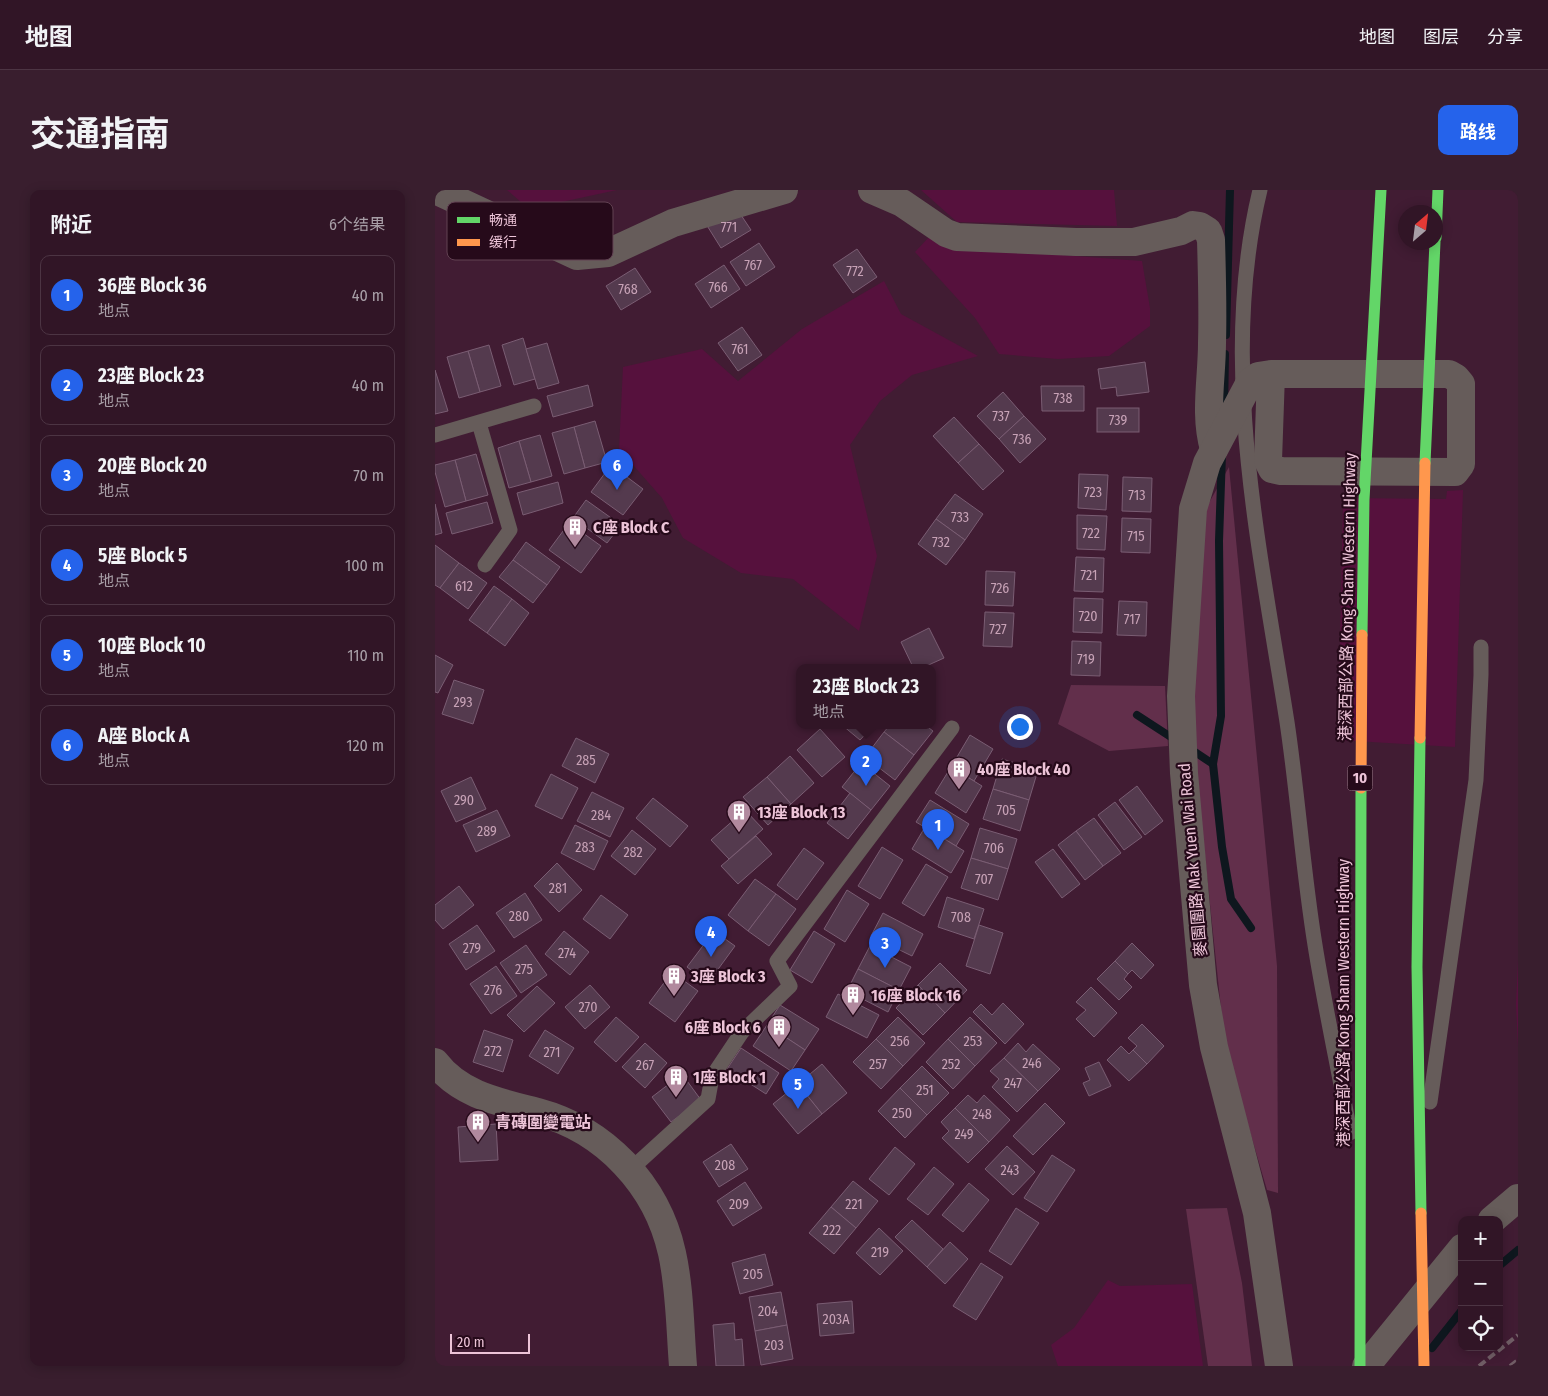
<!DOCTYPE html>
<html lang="zh">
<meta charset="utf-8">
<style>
:root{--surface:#311526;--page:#391e2e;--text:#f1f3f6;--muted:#a89fa7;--line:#4c3443;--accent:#2563eb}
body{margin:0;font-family:"Fira Sans Condensed","Noto Sans SC",sans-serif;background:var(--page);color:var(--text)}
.controls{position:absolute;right:15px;bottom:15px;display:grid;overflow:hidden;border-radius:10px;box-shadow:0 2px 12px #0003}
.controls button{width:45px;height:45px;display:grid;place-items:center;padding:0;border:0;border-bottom:1px solid var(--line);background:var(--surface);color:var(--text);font:25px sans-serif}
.compass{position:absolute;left:963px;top:15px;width:45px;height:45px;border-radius:50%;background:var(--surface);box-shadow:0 2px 12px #0003;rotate:28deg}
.scale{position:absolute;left:15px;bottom:12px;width:80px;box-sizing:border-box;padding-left:5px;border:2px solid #edc4d8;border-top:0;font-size:14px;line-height:18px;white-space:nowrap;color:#edc4d8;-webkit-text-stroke:4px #260a1a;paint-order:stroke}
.you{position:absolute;left:584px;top:536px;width:18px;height:18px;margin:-12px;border:4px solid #fff;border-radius:50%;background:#1a73e8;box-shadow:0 0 0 8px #1a73e833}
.badge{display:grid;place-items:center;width:32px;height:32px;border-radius:50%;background:var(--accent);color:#fff;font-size:16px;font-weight:700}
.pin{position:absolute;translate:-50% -41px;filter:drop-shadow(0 1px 2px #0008)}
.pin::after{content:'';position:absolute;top:26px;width:18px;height:15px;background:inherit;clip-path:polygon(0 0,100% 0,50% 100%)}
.popup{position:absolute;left:361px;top:474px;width:140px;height:65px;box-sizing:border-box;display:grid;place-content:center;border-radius:10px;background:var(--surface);filter:drop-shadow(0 1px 4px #0005);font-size:16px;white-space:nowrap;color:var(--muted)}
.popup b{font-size:19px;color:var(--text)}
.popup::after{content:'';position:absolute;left:50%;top:100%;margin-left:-10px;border:10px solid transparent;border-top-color:var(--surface)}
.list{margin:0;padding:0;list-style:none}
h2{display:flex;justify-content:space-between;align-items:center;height:65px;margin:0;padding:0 20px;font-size:21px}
h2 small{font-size:16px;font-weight:400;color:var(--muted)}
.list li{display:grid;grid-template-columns:32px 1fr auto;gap:15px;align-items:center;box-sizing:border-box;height:80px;margin:0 10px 10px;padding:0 10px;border:1px solid var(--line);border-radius:10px}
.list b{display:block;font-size:19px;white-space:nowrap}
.list p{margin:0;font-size:16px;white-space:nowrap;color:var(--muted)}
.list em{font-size:16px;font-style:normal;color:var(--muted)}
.icon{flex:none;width:28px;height:28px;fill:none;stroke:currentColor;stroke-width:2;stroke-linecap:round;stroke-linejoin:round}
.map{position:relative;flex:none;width:1083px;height:1176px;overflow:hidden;border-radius:10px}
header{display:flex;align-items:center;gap:30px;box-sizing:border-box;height:70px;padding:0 25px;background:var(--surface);border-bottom:1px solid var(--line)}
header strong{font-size:24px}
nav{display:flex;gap:28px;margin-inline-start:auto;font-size:18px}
.intro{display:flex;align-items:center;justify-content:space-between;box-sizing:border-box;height:120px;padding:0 30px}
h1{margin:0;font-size:35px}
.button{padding:12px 22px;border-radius:10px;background:var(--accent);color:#fff;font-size:18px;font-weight:700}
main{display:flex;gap:30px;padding:0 30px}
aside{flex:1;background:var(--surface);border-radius:10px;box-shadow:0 2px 12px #0003}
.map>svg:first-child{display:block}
.built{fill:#56113d}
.green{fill:#622f4b}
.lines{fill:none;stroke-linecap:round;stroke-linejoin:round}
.stream{stroke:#0e171e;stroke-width:8}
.building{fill:#543a4e;stroke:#7a5d73}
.lane{stroke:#665c5a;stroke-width:15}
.street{stroke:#665c5a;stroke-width:28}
.fast{stroke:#63d668;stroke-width:11}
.slow{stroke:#ff974d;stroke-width:11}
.rail{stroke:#705d65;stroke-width:4;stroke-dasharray:8 4;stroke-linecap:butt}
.labels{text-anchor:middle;stroke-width:4.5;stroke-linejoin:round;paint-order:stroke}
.number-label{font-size:14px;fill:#c7a2b6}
.shield{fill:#260a1a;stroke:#b18c9f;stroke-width:1}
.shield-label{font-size:15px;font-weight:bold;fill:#edc4d8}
.poi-label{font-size:16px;font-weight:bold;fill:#edc4d8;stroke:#260a1a;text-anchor:start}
.street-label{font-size:16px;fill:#edc4d8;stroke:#260a1a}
.key{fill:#260a1a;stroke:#624253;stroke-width:1}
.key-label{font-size:14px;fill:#edc4d8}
</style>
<header>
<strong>地图</strong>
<nav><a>地图</a><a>图层</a><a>分享</a></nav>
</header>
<div class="intro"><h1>交通指南</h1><a class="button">路线</a></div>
<main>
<aside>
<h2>附近<small>6个结果</small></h2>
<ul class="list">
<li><span class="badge">1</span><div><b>36座 Block 36</b><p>地点</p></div><em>40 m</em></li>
<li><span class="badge">2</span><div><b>23座 Block 23</b><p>地点</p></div><em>40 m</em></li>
<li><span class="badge">3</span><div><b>20座 Block 20</b><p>地点</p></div><em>70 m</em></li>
<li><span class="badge">4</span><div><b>5座 Block 5</b><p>地点</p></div><em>100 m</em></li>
<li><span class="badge">5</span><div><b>10座 Block 10</b><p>地点</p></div><em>110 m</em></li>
<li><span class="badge">6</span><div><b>A座 Block A</b><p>地点</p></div><em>120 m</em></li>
</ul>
</aside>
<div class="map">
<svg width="1083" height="1176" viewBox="0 0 1083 1176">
<rect width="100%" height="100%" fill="#411c33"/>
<g class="built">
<path d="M72,0H182L94,19Z"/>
<path d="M486,0H679L682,36L522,32Z"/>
<path d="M494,47L518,57L707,71L715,118V136L674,166L623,169L564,164L540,128L480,62Z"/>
<path d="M449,91L466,124L543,166L477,185L445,211L415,255L442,366L424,441L358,389L306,383L248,348L227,308L184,259L188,177L267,159L303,191L367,139Z"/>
<path d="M1028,300L1020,557L903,550L908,308L1011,309L1012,301Z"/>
<path d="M1083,770V857L1081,814Z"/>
<path d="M673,1090L685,1096L757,1094L768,1176H623L616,1155L639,1138Z"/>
</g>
<g class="green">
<path d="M794,277L842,776L843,1003L832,1000L790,856L756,534L765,329Z"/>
<path d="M636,495L730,496L733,556L674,561L623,534Z"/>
<path d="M792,1018L807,1093L817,1176H773L751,1019Z"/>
</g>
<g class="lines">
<g class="stream">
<path d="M791,145L795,0"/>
<path d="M789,220L790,164"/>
<path d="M702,525L742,551"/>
<path d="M754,558L778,574L787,657L796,709L816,738"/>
<path d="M778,574L786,526L784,351L787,264"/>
<path d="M1064,1076L1083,1060"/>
<path d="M997,1158L1027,1120"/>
</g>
</g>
<g class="building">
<path d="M300,16L316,40L286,58L271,34Z"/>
<path d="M324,53L340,77L311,96L295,72Z"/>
<path d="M422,59L442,87L418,103L398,75Z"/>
<path d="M289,75L305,99L276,118L260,94Z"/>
<path d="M200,78L216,102L186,120L171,96Z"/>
<path d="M307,137L327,165L303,181L283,153Z"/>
<path d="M88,148L100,189L79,195L67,155Z"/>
<path d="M112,153L124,193L103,199L91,159Z"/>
<path d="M54,155L66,196L45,202L33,161Z"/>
<path d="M33,161L45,202L24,208L12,167Z"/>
<path d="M710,172L714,202L682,206L681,197L666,199L663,179Z"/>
<path d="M0,180L13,221L0,224Z"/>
<path d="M153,195L158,216L118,227L112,206Z"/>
<path d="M606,196H649V221H607Z"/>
<path d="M568,202L589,226L564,249L542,226Z"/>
<rect x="662" y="218" width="42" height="24"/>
<path d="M589,226L611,249L585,273L564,249Z"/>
<path d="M519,227L544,254L523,273L498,246Z"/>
<path d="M160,231L172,272L150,278L139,237Z"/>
<path d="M139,237L150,278L129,284L117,243Z"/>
<path d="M105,245L117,286L96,292L84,251Z"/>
<path d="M84,251L96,292L74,298L63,258Z"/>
<path d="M544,254L569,281L548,300L523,273Z"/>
<path d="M41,264L53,305L31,311L20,270Z"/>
<path d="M20,270L31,311L10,317L0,282V275Z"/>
<path d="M176,275L208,299L188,325L156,302Z"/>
<path d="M644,284L673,285L671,320L643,318Z"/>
<path d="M688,287L717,288L716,322L687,321Z"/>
<path d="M123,292L128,313L88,325L82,303Z"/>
<path d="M520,304L548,324L530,350L501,329Z"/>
<path d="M151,310L186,335L172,353L138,328Z"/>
<path d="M52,312L58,333L17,344L11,323Z"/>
<path d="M0,314L7,343L0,345Z"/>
<path d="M642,325L672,326L670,360L642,359Z"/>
<path d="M687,328L716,329L715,363L686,362Z"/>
<path d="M501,329L530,350L511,375L483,354Z"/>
<path d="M134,333L166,356L146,383L114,360Z"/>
<path d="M91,352L125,377L112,395L78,370Z"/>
<path d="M0,355L24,373L5,398L0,395Z"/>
<path d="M641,367L669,368L668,402L639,401Z"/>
<path d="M78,370L112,395L98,413L64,387Z"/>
<path d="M24,373L52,393L33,419L5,398Z"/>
<path d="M551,381L580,382L578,416L550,415Z"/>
<path d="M59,396L77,409L52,443L34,430Z"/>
<path d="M639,408L668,409L667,443L638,442Z"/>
<path d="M77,409L94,423L70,456L52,443Z"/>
<path d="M684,411L712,412L711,446L682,445Z"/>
<path d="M550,422L579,423L577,457L548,456Z"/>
<path d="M494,438L509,468L489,477H478L466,452Z"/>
<path d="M637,451L666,452L665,486L636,485Z"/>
<path d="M0,465L18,475L3,503L0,502Z"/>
<path d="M19,490L49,500L38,534L7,524Z"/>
<path d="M407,535H439L425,550Z"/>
<path d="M455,535H490L498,541L479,565L449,542Z"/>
<path d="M385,539L410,567L387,587L362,560Z"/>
<path d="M449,542L479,565L460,590L430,567Z"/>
<path d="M535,545L558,559L539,591L516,577Z"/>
<path d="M141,548L174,564L160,593L127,576Z"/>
<path d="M355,566L379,593L356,614L332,587Z"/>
<path d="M567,569L603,580L594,610L558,599Z"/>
<path d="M426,573L455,596L436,620L407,597Z"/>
<path d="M516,577L547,596L531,623L500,603Z"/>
<path d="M116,584L143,598L127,629L100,616Z"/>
<path d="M36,587L51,619L21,632L6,601Z"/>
<path d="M332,587L356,614L333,635L308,607Z"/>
<path d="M702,596L728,631L710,645L684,610Z"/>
<path d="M558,599L594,610L585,641L548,629Z"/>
<path d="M157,602L189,618L175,647L142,631Z"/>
<path d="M415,603L436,620L413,649L392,633Z"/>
<path d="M218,608L253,636L235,657L201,628Z"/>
<path d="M495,610L534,634L521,656L481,632Z"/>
<path d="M680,612L707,647L689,660L663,625Z"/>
<path d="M62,620L75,646L41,662L28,635Z"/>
<path d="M310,620L328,639L294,669L276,650Z"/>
<path d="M659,628L686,663L668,676L641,641Z"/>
<path d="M140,635L173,651L159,680L126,663Z"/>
<path d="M490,637L529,661L516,683L477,659Z"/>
<path d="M545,638L582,649L573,679L536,668Z"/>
<path d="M197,640L221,659L200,685L176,666Z"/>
<path d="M641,641L668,676L650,690L623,655Z"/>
<path d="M321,646L337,664L303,694L286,676Z"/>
<path d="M447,657L468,670L445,709L423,696Z"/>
<path d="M369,658L389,673L362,710L342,695Z"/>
<path d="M618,659L645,694L627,708L600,672Z"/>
<path d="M536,668L573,679L563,710L526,698Z"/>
<path d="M122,673L147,700L124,722L99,696Z"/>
<path d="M491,674L513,687L489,726L467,713Z"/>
<path d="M320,689L341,704L313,741L293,725Z"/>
<path d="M24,696L39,715L8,739L0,730V715Z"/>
<path d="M412,700L434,714L410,752L389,739Z"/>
<path d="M90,703L107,730L79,748L61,723Z"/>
<path d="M341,704L361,719L334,756L313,741Z"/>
<path d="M166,705L193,725L175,749L148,729Z"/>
<path d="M512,707L549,719L539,749L503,737Z"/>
<path d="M448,723L488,744L477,766L436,746Z"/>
<path d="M42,735L60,761L31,780L14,754Z"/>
<path d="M544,735L568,743L555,784L531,776Z"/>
<path d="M129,741L154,762L135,785L110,764Z"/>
<path d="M279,741L300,756L273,793L252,777Z"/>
<path d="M379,741L400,754L377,793L355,780Z"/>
<path d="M697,753L719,775L706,789L697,780L693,784L680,771Z"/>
<path d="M91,755L112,785L86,803L65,773Z"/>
<path d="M435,756L476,777L464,800L423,779Z"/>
<path d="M680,771L693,784L689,789L697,797L684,810L662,789Z"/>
<path d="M505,773L532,800L510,823L483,795Z"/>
<path d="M61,776L82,806L56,824L35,794Z"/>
<path d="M423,779L464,800L453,822L412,801Z"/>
<path d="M237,782L263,801L240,832L214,813Z"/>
<path d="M155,795L175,817L150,839L130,817Z"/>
<path d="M483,795L510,823L488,845L461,818Z"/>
<path d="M102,796L120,813L89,842L72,825Z"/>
<path d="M656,797L682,823L659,847L641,829L651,820L641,812Z"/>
<path d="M403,804L444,825L432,848L391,827Z"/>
<path d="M568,813L589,834L570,854L538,822L546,814L557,825Z"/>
<path d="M345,815L384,839L370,860L332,835Z"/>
<path d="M181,827L204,847L181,872L159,852Z"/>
<path d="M463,827L490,853L468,876L441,849Z"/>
<path d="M535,827L562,853L540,876L513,849Z"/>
<path d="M707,834L729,856L712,874L698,860L702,856L693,848Z"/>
<path d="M332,835L370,860L356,881L318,856Z"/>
<path d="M49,840L78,850L68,882L38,872Z"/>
<path d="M110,840L139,858L123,884L94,866Z"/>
<path d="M441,849L468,876L446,899L418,872Z"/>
<path d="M513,849L540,876L518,899L491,872Z"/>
<path d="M210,853L232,873L210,898L187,877Z"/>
<path d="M583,853L591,862L598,854L625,879L603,901L569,868Z"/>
<path d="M686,856L694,864L698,860L712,874L694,891L672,870Z"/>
<path d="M306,858L344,883L331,904L292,879Z"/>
<path d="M569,868L603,901L582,922L557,897L564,889L555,881Z"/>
<path d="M664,872L676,896L654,906L648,893L655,890L650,878Z"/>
<path d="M387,874L412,903L387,924L363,894Z"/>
<path d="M487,876L514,903L492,925L465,898Z"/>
<path d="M247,884L266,910L236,932L217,907Z"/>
<path d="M363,894L387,924L363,944L338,914Z"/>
<path d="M465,898L492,925L470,948L443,921Z"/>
<path d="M533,905L542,913L549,905L575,930L554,952L520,918Z"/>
<path d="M610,913L630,933L598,965L578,946Z"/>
<path d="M520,918L554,952L533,973L507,948L514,941L506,932Z"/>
<path d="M61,934L63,970L25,972L23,937Z"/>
<path d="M296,954L313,979L284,997L268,972Z"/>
<path d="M572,956L600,982L578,1005L550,979Z"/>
<path d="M460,957L480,974L454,1005L434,989Z"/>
<path d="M617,965L640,980L612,1022L589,1008Z"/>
<path d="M499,977L519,994L493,1025L472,1009Z"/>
<path d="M418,991L443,1011L421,1038L396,1017Z"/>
<path d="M310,992L327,1018L298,1036L282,1011Z"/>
<path d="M534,993L554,1010L528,1042L507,1025Z"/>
<path d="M396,1017L421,1038L399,1064L374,1043Z"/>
<path d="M581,1018L604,1033L576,1075L554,1061Z"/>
<path d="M477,1030L508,1059L492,1077L460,1047Z"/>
<path d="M444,1038L468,1061L445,1085L421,1063Z"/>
<path d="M515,1052L533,1069L510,1094L492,1077Z"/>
<path d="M330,1064L338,1095L305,1104L297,1073Z"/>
<path d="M546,1073L568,1087L541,1130L518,1116Z"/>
<path d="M346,1102L352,1135L320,1141L314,1107Z"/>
<path d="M417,1111L419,1143L385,1146L382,1114Z"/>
<path d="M299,1133L300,1150L307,1149L309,1176H281L278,1135Z"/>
<path d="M352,1135L358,1169L326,1175L320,1141Z"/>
</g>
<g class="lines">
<g class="lane">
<path d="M825,0C783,173 825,359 852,532C863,606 868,681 880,755C890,818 904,881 915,943"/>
<path d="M44,233L75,340L50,375"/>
<path d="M0,245L99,216"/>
<path d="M995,912L1041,590L1046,485V457"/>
<path d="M195,980L273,909L277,887L307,842L355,796L342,771L517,538"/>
</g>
<g class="street">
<path d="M0,0L142,66L173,63L238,33L349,0"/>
<path d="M437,0L467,13L511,43L522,47L641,52H699L746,41L758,35L765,36L773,41L776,50C777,84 778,119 777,153C777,188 769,225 779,259"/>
<path d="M836,184L833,271L837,279L846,281L1020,282L1026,274V194L1021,188L1014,184H836L823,186L815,192L772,273L758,319L746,506L749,583L768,795L779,857L822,1023L844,1176"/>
<path d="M0,872C25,905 64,912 103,922C170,940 222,995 237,1063C245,1099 245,1139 248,1176"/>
<path d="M1057,1030L1083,1008"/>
<path d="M931,1176L1027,1058"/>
</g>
<g class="fast">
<path d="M1001,48L1003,0"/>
<path d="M990,273L1000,52"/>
<path d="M927,445L929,310L946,0"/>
<path d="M985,548L982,777L986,1023"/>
<path d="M925,1176L926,598"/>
</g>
<g class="slow">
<path d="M985,548L990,273"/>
<path d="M926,598L927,445"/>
<path d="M986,1023L989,1176"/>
</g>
<g class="rail">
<path d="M1044,1176L1083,1145"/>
<path d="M1075,1176L1083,1170"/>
</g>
</g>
<defs>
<symbol id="building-pin" viewBox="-11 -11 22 30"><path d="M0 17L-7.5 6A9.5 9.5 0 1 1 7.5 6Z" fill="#b1899e" stroke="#260a1a"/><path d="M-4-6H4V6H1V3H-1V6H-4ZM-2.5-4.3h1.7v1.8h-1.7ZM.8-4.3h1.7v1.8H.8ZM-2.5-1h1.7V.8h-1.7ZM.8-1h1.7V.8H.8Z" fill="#fff"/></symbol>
</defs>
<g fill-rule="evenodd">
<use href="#building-pin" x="126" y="323" width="28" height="38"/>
<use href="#building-pin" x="510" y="565" width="28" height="38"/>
<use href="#building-pin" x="290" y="608" width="28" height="38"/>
<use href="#building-pin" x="225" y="772" width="28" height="38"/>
<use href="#building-pin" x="404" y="791" width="28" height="38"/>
<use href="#building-pin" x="330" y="823" width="28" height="38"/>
<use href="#building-pin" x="227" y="873" width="28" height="38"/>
<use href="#building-pin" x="29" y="918" width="28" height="38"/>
</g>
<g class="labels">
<g class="number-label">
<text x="294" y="42">771</text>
<text x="318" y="80">767</text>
<text x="420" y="86">772</text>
<text x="283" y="102">766</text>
<text x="193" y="104">768</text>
<text x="305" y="164">761</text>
<text x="628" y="213">738</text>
<text x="566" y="231">737</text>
<text x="683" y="235">739</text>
<text x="587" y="254">736</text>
<text x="658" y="307">723</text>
<text x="702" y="310">713</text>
<text x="525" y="332">733</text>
<text x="656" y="348">722</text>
<text x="701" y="351">715</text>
<text x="506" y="357">732</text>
<text x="654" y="390">721</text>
<text x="29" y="401">612</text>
<text x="565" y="403">726</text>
<text x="653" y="431">720</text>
<text x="697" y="434">717</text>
<text x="563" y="444">727</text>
<text x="651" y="474">719</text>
<text x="28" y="517">293</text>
<text x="151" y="575">285</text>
<text x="29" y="615">290</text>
<text x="571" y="625">705</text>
<text x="166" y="630">284</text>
<text x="52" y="646">289</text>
<text x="150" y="662">283</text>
<text x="559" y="663">706</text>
<text x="198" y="667">282</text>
<text x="549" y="694">707</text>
<text x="123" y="703">281</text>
<text x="84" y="731">280</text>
<text x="526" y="732">708</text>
<text x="37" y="763">279</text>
<text x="132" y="768">274</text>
<text x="89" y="784">275</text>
<text x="58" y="805">276</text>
<text x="153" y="822">270</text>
<text x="465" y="856">256</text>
<text x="538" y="856">253</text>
<text x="58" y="866">272</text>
<text x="117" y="867">271</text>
<text x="597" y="878">246</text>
<text x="443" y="879">257</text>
<text x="516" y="879">252</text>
<text x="210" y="880">267</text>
<text x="578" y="898">247</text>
<text x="490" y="905">251</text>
<text x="467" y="928">250</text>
<text x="547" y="929">248</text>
<text x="529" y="949">249</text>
<text x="290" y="980">208</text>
<text x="575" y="985">243</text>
<text x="304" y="1019">209</text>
<text x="419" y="1019">221</text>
<text x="397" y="1045">222</text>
<text x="445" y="1067">219</text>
<text x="318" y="1089">205</text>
<text x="333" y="1126">204</text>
<text x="401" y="1134">203A</text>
<text x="339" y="1160">203</text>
</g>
<rect class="shield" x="912.5" y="575.5" width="25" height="25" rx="4"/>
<g class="shield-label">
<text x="925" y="593">10</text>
</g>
<g class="poi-label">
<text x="158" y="343">C座 Block C</text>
<text x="542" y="585">40座 Block 40</text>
<text x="322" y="628">13座 Block 13</text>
<text x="256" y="792">3座 Block 3</text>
<text x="436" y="811">16座 Block 16</text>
<text x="326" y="843" text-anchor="end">6座 Block 6</text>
<text x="258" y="893">1座 Block 1</text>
<text x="60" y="938">青磚圍變電站</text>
</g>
<g class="street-label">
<text transform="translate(912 407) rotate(-89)" y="6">港深西部公路 Kong Sham Western Highway</text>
<text transform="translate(757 670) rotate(-95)" y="6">麥園圍路 Mak Yuen Wai Road</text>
<text transform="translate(908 813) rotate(-90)" y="6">港深西部公路 Kong Sham Western Highway</text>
</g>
</g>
<rect x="12" y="12" width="166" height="58" rx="8" class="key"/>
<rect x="22" y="27" width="23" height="6" fill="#63d668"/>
<rect x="22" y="49" width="23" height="7" fill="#ff974d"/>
<g class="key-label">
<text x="54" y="35">畅通</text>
<text x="54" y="57">缓行</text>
</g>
</svg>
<div class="controls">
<button>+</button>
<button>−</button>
<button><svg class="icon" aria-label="locate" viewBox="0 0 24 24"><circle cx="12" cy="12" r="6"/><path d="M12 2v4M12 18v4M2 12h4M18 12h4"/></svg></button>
</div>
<svg class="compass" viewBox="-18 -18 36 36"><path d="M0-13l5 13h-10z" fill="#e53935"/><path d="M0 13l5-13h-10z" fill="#a89fa7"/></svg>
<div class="scale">20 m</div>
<div class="you"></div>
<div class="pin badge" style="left:503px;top:660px">1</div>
<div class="pin badge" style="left:431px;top:596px">2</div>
<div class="popup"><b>23座 Block 23</b>地点</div>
<div class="pin badge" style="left:450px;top:778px">3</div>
<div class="pin badge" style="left:276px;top:767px">4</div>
<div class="pin badge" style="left:363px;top:919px">5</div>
<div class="pin badge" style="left:182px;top:300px">6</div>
</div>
</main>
